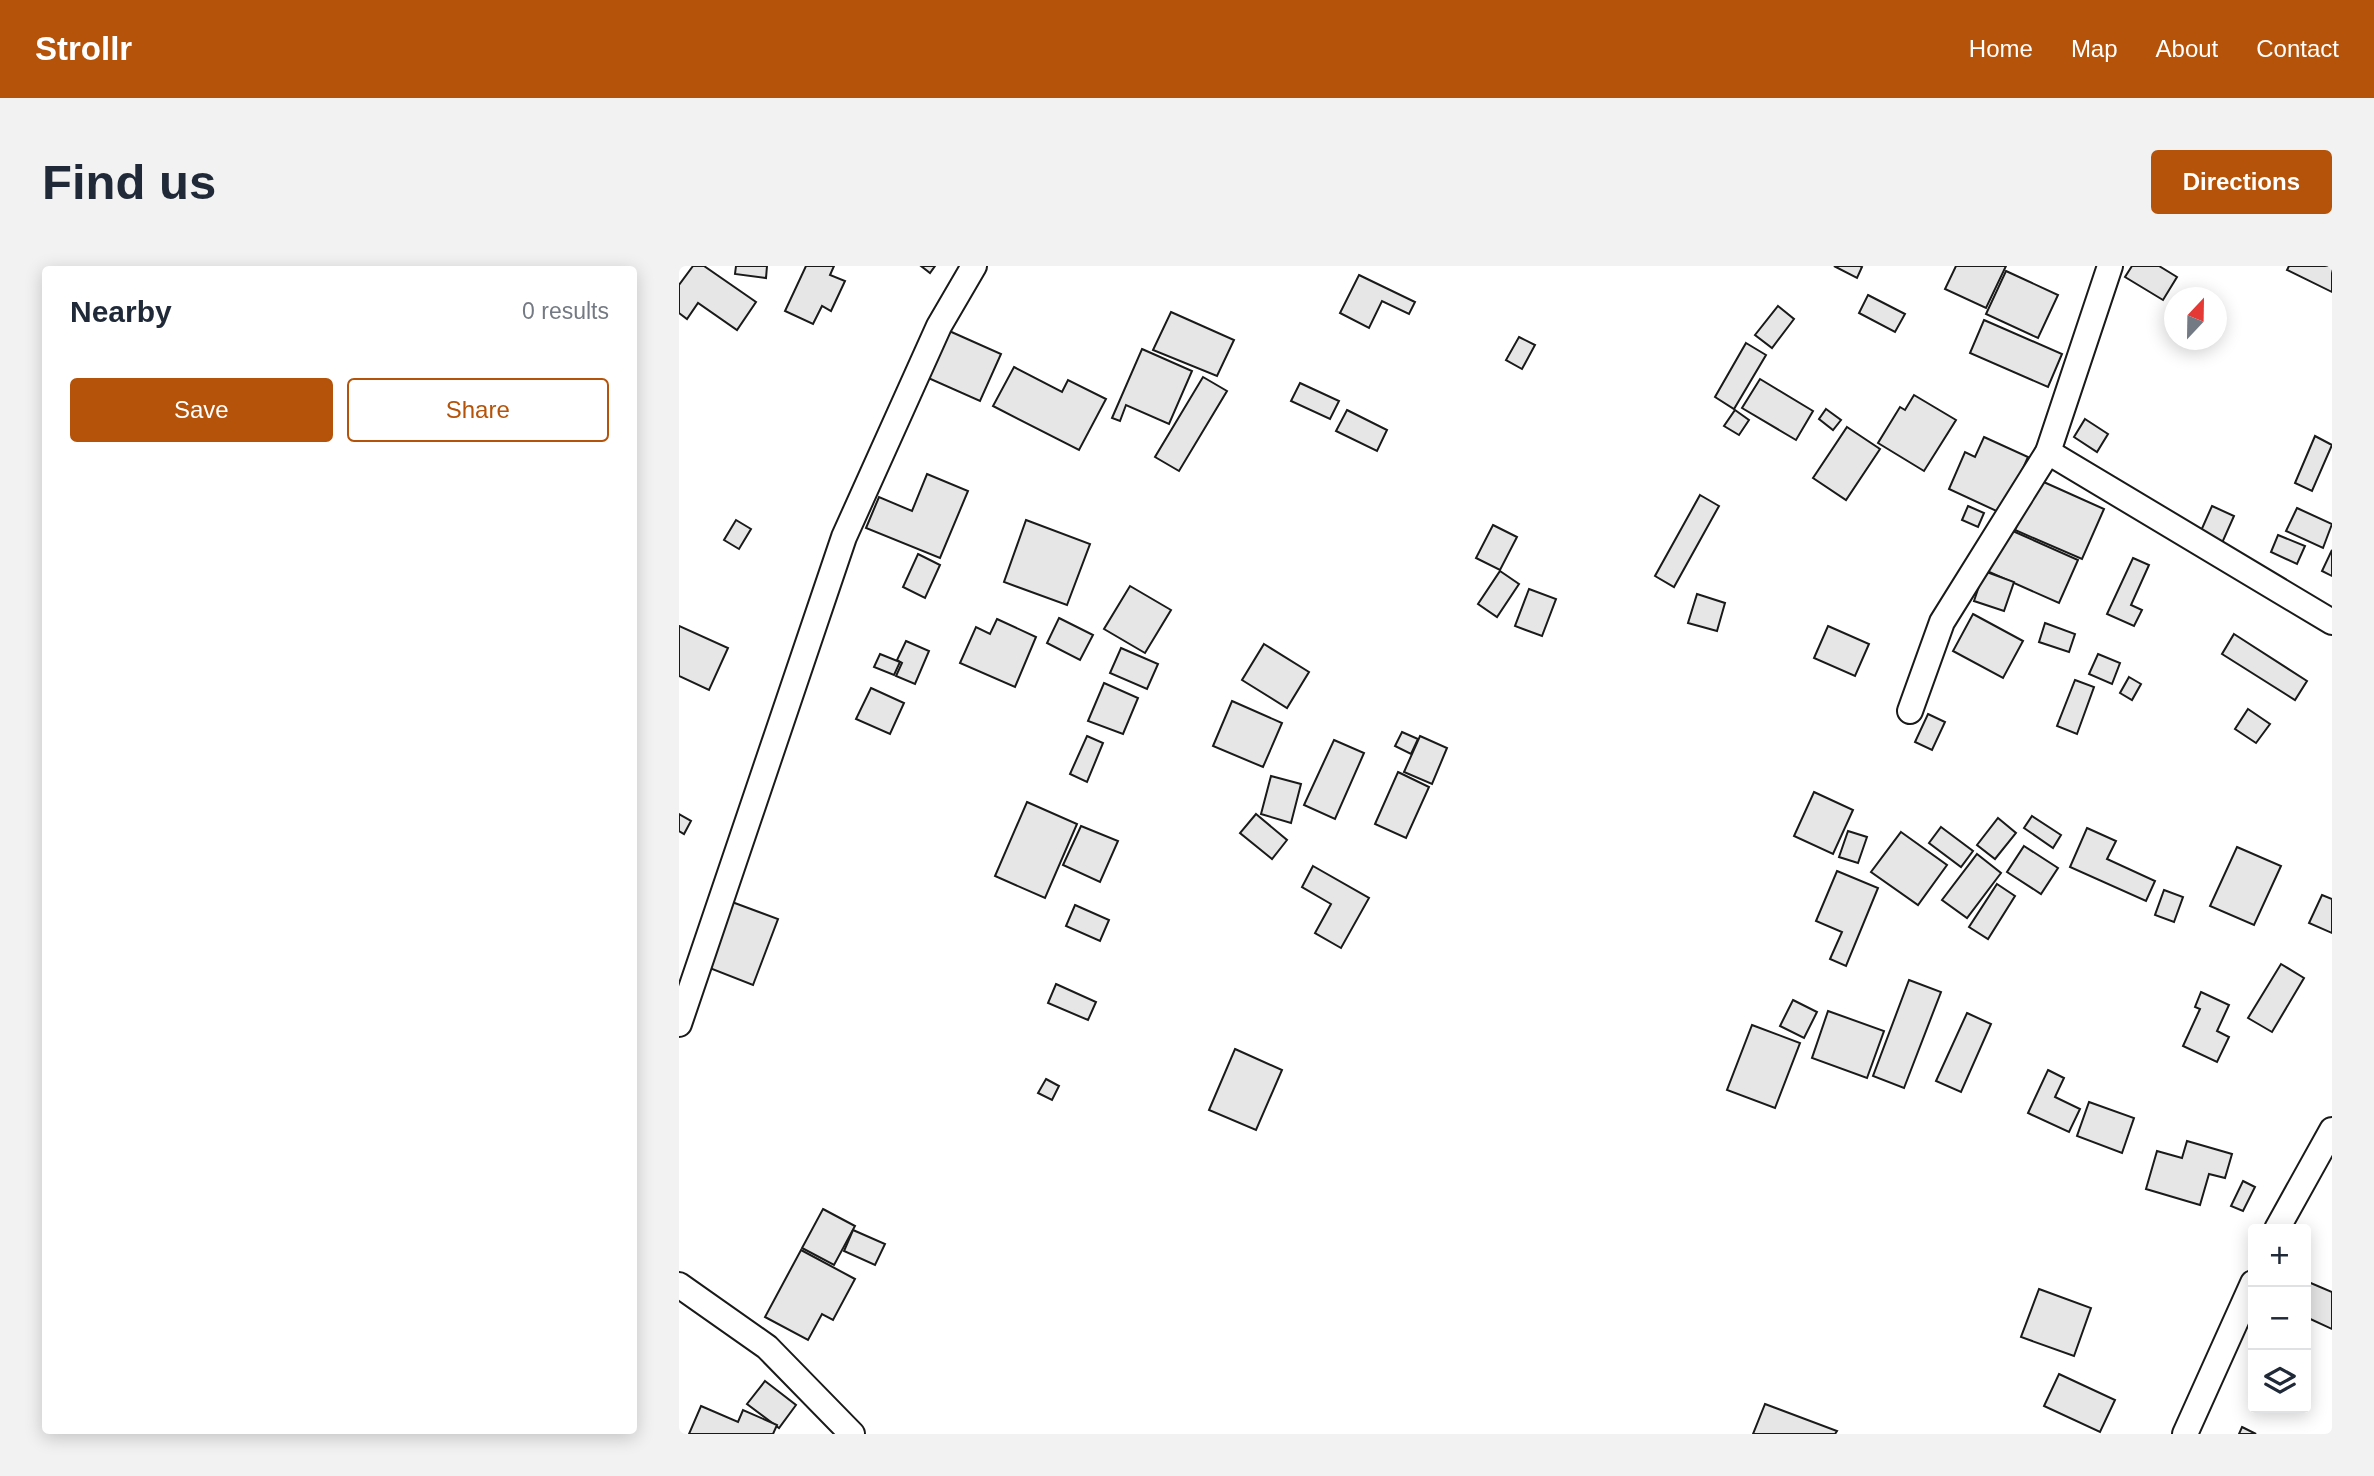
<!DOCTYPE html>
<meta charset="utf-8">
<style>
:root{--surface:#fff;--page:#f2f2f3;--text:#1f2937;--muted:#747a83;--line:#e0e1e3;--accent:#b45309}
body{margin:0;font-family:Arial,sans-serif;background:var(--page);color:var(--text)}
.controls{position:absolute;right:21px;bottom:21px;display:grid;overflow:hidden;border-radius:7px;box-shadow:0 4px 18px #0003}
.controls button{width:63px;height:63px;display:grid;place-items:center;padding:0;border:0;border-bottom:2px solid var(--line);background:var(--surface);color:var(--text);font:35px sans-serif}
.compass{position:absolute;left:1485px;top:21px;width:63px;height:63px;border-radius:50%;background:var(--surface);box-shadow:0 4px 18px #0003;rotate:22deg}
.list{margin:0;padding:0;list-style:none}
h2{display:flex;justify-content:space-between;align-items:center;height:91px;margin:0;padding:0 28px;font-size:30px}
h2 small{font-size:23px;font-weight:400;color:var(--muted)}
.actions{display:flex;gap:14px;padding:21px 28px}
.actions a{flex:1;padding:16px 0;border:2px solid var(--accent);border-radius:7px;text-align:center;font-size:24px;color:var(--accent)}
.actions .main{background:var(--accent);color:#fff}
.icon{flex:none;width:38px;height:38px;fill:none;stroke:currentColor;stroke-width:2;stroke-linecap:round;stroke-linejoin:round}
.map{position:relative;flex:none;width:1653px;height:1168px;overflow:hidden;border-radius:7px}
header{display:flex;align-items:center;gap:42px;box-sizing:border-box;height:98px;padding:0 35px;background:var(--accent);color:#fff}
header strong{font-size:33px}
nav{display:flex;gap:38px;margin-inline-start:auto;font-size:24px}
.intro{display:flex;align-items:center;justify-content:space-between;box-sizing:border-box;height:168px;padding:0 42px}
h1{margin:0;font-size:49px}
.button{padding:18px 32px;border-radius:7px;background:var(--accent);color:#fff;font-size:24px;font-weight:700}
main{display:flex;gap:42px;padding:0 42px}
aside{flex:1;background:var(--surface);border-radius:7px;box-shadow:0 4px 18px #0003}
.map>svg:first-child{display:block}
.building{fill:#e6e6e6;stroke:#1a1a1a;stroke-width:2}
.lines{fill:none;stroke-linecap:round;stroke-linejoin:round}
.minor-casing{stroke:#1a1a1a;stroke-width:28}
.minor{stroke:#fff;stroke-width:24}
</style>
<header>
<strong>Strollr</strong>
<nav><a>Home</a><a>Map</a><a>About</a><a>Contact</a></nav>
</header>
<div class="intro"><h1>Find us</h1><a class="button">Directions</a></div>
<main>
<aside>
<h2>Nearby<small>0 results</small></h2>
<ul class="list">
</ul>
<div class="actions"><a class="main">Save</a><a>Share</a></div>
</aside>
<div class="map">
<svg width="1653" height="1168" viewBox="0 0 1653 1168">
<rect width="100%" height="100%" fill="#fff"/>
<g class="building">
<path d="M14,0H25L77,36L58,64L19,37L8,53L0,47V19Z"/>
<path d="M57,0H88L87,12L56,8Z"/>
<path d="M127,0H155L151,9L166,15L152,45L143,40L134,58L106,45Z"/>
<path d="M242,0H256L251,7Z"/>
<path d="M1155,0H1181L1183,1L1178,12Z"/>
<path d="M1277,0H1327L1307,42L1266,23Z"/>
<path d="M1453,0H1480L1498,11L1484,34L1446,11Z"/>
<path d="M1610,0H1653V26L1608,4Z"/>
<path d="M1327,5L1379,29L1359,72L1307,48Z"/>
<path d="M680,9L736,36L730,48L703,35L690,62L661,47Z"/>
<path d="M1189,29L1226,48L1216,66L1180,47Z"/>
<path d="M1099,40L1115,53L1093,82L1076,69Z"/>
<path d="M492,46L555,74L538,110L474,84Z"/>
<path d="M1305,54L1383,88L1369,121L1291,87Z"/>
<path d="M268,64L322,88L301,135L247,111Z"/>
<path d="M840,71L856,79L843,103L827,94Z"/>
<path d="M1067,77L1087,89L1055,143L1036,131Z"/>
<path d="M463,83L513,105L490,158L447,139L441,155L433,152Z"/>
<path d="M335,101L383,126L389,114L427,133L400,184L314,140Z"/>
<path d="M524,111L548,125L500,205L476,191Z"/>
<path d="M1081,113L1134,145L1117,174L1063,142Z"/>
<path d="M621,117L660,135L651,153L612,135Z"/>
<path d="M1235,129L1277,154L1245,205L1199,177L1221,141L1226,144Z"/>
<path d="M1147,143L1162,154L1154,164L1140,153Z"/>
<path d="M668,144L708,164L698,185L657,165Z"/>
<path d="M1056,144L1070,154L1060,169L1045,160Z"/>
<path d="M1406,153L1429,168L1418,186L1395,171Z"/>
<path d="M1168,161L1201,183L1167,234L1134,212Z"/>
<path d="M1636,170L1653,179L1633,225L1616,217Z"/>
<path d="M1305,171L1349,191L1324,248L1270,223L1286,186L1296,191Z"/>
<path d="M248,208L289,225L261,292L187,262L200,231L233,245Z"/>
<path d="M1358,213L1425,243L1403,293L1336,264Z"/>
<path d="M1021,229L1040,240L995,321L976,310Z"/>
<path d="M1289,240L1305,247L1299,261L1283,254Z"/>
<path d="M1533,240L1555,250L1543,277L1521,267Z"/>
<path d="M1618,242L1653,258L1644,282L1607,265Z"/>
<path d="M57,254L72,263L60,283L45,274Z"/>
<path d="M347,254L411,278L388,339L325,316Z"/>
<path d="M814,259L838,271L821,304L797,292Z"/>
<path d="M1327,262L1399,294L1380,337L1308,305Z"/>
<path d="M1599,269L1626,280L1618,298L1592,286Z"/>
<path d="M1653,284V310L1643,305Z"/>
<path d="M239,288L261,299L246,332L224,321Z"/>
<path d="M1454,292L1470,299L1452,339L1463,344L1455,360L1428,348Z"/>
<path d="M821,305L840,318L818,351L799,338Z"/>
<path d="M1305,305L1335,316L1325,345L1295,335Z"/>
<path d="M451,320L492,344L466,387L425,363Z"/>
<path d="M850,323L877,333L863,370L836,360Z"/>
<path d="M1018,328L1046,337L1038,365L1009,357Z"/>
<path d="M1294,348L1344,375L1324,412L1274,385Z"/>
<path d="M380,352L414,369L401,394L368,377Z"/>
<path d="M318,353L357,371L336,421L281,397L297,361L311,368Z"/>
<path d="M1366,357L1396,368L1390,386L1360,376Z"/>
<path d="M0,360L49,382L30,424L0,410Z"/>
<path d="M1149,360L1190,378L1176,410L1135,392Z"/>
<path d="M1555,368L1628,415L1616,434L1543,388Z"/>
<path d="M227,375L250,385L236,418L217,410L223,397L218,394Z"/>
<path d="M585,378L630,406L608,442L563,414Z"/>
<path d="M442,382L479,398L468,423L431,407Z"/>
<path d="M201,388L221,396L215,409L195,401Z"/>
<path d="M1419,388L1441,397L1433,418L1410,408Z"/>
<path d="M1450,411L1462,418L1453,434L1441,427Z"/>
<path d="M1396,414L1415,421L1398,468L1378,460Z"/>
<path d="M425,417L459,432L444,468L409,455Z"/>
<path d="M192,422L225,437L211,468L177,453Z"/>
<path d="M553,435L603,457L584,501L534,480Z"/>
<path d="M1569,443L1591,458L1577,477L1556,463Z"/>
<path d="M1249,448L1266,456L1253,484L1236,476Z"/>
<path d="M723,466L739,473L732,488L716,480Z"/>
<path d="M408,470L424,477L408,516L391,508Z"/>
<path d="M741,470L768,482L753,518L725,506Z"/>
<path d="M655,474L685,487L656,553L625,539Z"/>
<path d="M719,506L750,521L727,572L696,558Z"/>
<path d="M592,510L622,518L612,557L582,548Z"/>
<path d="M1135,526L1174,544L1154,588L1115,570Z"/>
<path d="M348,536L398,558L366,632L316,610Z"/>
<path d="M0,548L12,555L5,568L0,565Z"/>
<path d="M577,548L608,574L593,593L561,567Z"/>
<path d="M1353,550L1382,569L1374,582L1345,562Z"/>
<path d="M1319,552L1337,567L1316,593L1298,579Z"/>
<path d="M402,560L439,575L421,616L384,599Z"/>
<path d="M1262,561L1294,585L1282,601L1250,577Z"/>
<path d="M1408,562L1437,575L1428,593L1476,615L1467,635L1391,601Z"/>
<path d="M1169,565L1188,571L1179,597L1160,591Z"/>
<path d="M1222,566L1268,599L1239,639L1192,606Z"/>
<path d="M1345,580L1379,602L1362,628L1328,606Z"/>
<path d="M1558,581L1602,600L1575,659L1531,640Z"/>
<path d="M1298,588L1322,607L1288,652L1263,634Z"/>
<path d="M634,600L690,632L662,682L636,667L652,638L623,621Z"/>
<path d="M1158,605L1199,622L1167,700L1151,693L1163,666L1137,655Z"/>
<path d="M1318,618L1336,630L1309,673L1290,661Z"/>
<path d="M1485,624L1504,631L1495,656L1476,649Z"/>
<path d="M1643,629L1653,633V667L1630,657Z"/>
<path d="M53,636L99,653L74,719L28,701Z"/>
<path d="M396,639L430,654L421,675L387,660Z"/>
<path d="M1602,698L1625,712L1593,766L1569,752Z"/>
<path d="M1230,714L1262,726L1225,822L1194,810Z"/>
<path d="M377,718L417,736L409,754L369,737Z"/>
<path d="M1522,726L1550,739L1538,765L1550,771L1538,796L1504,780L1521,743L1516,741Z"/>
<path d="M1114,734L1138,746L1125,772L1101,760Z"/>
<path d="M1149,745L1205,765L1188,812L1133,792Z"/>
<path d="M1288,747L1312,758L1282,826L1257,815Z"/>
<path d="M1073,759L1121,777L1096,842L1048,824Z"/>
<path d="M556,783L603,804L577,864L530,844Z"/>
<path d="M1369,804L1385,812L1376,831L1401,843L1390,866L1349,847Z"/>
<path d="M367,813L380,820L373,834L359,827Z"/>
<path d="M1410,836L1455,852L1443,887L1398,870Z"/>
<path d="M1508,875L1553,888L1546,912L1530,908L1521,939L1467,923L1478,885L1503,892Z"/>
<path d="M1564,915L1576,921L1564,945L1552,940Z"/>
<path d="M144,943L176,960L155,999L123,982Z"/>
<path d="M174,964L206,978L196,999L165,985Z"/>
<path d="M122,984L176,1013L154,1054L143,1048L129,1074L86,1051Z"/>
<path d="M1627,1015L1653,1026V1063L1627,1051Z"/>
<path d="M1360,1023L1412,1042L1395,1090L1342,1071Z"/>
<path d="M1380,1108L1436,1134L1421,1166L1365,1140Z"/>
<path d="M86,1115L117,1139L100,1162L68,1138Z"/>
<path d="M1086,1138L1158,1165L1156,1168H1074Z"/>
<path d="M22,1140L59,1156L64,1144L98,1159L94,1168H10Z"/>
<path d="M1563,1161L1577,1168H1560Z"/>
</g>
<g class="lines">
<defs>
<g id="minor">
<path d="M1369,186L1653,356"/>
<path d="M1231,445L1263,356L1369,186L1431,0"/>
<path d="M0,758L165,271L260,60L295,0"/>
<path d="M1598,963L1653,864"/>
<path d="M0,1019L88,1081L173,1168"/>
<path d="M1506,1168L1574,1017"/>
</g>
</defs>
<use href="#minor" class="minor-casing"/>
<use href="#minor" class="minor"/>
</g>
</svg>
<div class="controls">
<button>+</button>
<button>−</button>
<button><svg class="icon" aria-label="layers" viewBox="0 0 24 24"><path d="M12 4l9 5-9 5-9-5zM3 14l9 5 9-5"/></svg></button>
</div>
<svg class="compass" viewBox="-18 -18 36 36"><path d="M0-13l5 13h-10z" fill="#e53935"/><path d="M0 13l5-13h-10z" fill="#747a83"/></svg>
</div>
</main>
